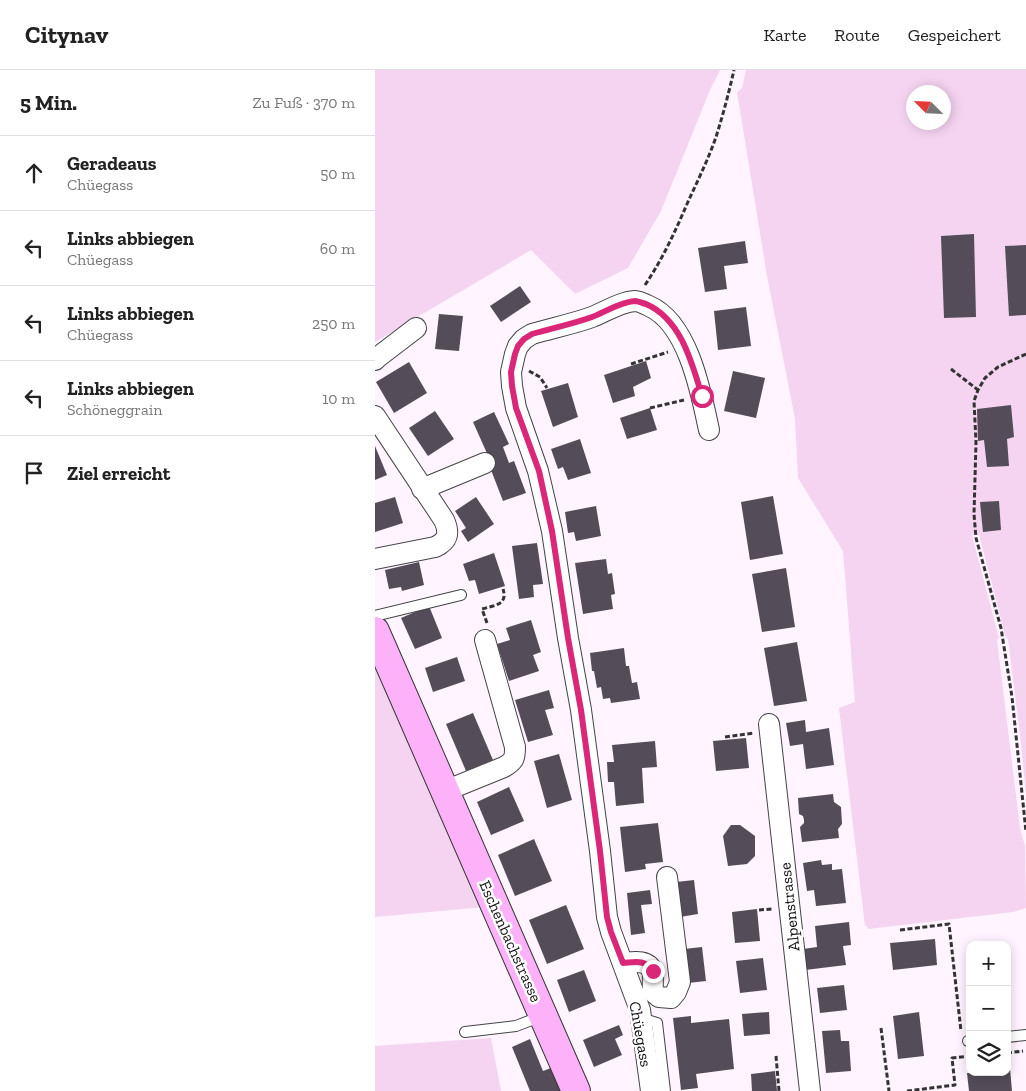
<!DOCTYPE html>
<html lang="de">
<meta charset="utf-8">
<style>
:root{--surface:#fff;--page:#f6f6f6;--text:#222;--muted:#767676;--line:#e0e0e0}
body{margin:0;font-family:"Zilla Slab",serif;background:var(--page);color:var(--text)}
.controls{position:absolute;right:15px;bottom:15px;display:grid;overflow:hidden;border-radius:10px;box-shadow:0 2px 12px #0003}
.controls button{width:45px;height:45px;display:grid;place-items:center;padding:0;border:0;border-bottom:1px solid var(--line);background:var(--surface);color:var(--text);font:25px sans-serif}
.compass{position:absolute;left:531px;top:15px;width:45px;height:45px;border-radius:50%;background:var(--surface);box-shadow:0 2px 12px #0003;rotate:294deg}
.stop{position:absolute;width:15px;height:15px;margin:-11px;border:4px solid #db2777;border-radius:50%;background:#fff}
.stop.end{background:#db2777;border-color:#fff;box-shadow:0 1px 5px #0008}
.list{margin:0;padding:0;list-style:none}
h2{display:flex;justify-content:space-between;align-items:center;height:65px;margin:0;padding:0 20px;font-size:21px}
h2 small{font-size:16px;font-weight:400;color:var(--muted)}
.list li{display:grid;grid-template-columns:32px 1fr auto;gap:15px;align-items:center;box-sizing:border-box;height:75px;padding:0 20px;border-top:1px solid var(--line)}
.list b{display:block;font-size:19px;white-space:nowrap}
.list p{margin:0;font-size:16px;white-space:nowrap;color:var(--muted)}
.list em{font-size:16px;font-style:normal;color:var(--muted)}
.icon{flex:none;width:28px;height:28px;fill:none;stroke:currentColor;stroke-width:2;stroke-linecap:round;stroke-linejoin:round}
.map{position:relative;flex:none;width:651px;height:1021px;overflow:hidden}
header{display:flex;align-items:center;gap:30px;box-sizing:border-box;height:70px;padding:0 25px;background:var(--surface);border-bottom:1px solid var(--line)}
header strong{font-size:24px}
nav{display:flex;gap:28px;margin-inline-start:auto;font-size:18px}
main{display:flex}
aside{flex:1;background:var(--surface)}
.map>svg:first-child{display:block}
.farmland{fill:#f5d4f2;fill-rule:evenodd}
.building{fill:#544d59}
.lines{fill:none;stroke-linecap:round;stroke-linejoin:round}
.lane-casing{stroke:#444;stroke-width:12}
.street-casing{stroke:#444;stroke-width:22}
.secondary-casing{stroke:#333;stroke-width:30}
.path{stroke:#333;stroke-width:3;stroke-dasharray:5 2.5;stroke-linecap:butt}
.lane{stroke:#fff;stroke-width:10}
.street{stroke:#fff;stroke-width:20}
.secondary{stroke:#fdb1f8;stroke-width:28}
.route{stroke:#db2777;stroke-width:6}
.labels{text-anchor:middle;stroke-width:5;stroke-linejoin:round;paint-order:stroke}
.street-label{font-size:16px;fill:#111;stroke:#fff}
</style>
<header>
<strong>Citynav</strong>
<nav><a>Karte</a><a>Route</a><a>Gespeichert</a></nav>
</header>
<main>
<aside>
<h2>5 Min.<small>Zu Fuß · 370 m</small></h2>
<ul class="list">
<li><svg class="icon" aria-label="ahead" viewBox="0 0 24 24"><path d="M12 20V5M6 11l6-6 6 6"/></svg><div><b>Geradeaus</b><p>Chüegass</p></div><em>50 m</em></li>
<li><svg class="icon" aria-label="left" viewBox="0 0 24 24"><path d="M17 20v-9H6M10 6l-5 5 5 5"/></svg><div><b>Links abbiegen</b><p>Chüegass</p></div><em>60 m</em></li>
<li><svg class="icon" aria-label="left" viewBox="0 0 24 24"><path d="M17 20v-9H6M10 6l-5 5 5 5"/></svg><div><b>Links abbiegen</b><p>Chüegass</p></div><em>250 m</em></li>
<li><svg class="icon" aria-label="left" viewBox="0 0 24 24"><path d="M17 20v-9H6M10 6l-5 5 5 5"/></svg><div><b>Links abbiegen</b><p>Schöneggrain</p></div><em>10 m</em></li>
<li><svg class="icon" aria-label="arrive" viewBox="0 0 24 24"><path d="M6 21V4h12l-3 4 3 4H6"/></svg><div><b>Ziel erreicht</b></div></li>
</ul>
</aside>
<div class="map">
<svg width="651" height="1021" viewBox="0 0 651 1021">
<rect width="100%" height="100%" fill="#fff4ff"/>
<g class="farmland">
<path d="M0,0H345L335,20L286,141L253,198L200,224L156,180L0,272Z"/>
<path d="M371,0H651V725L646,673L633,569L630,566L626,549L604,465H597L624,568L622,570L645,758L650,776L651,838L638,842L493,859L492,856H490L464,638L480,632L468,481L423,408L420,349L392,206L362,22L367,18ZM538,22H568V52H538Z"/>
<path d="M0,585L110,837L0,847Z"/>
<path d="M116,968L126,1021H0V976Z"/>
</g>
<g class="building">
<path d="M599,164L601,247L569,248L566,166Z"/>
<path d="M370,171L373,193L349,196L352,219L330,222L323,178Z"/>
<path d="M651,175V245L634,246L630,176Z"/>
<path d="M145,216L156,232L126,252L115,236Z"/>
<path d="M371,237L376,276L343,280L339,241Z"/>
<path d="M64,244L88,246L84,281L60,279Z"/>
<path d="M271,291L276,308L258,317L260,326L238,333L229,305Z"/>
<path d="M34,292L52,323L19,343L1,312Z"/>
<path d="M358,301L390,308L381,348L349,341Z"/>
<path d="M193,313L203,347L178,357L166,321Z"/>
<path d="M636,335L639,367L632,369L634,396L612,397L609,370L603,371L602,339Z"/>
<path d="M275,338L282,360L252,369L245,348Z"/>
<path d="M60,341L79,369L53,386L34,358Z"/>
<path d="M119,342L134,374L128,377L134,393L139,391L151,423L128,431L116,400L119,399L98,352Z"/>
<path d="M205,369L216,403L193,410L188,397L183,399L176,379Z"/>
<path d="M0,376L12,405L0,410Z"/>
<path d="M398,426L408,484L375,490L366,432Z"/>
<path d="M20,427L28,453L0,462V433Z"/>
<path d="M101,427L119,454L93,472L86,461L91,458L80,441Z"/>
<path d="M624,431L626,460L608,462L605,432Z"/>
<path d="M221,436L226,466L201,471L199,462L193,463L190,442Z"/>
<path d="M162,473L168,514L158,515L159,527L144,529L137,476Z"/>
<path d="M119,483L130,516L104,524L100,510L94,511L88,494Z"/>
<path d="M231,489L233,504L237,503L240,524L236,525L238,539L208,544L200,493Z"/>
<path d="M44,492L49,515L27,521L26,517L14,519L10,500Z"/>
<path d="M411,498L420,557L387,562L377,504Z"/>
<path d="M54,536L67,568L40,579L26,548Z"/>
<path d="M156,550L166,582L158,585L164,601L134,611L122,574L135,570L131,558Z"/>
<path d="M422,572L432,631L399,636L389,578Z"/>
<path d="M249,578L251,596H254L257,613L262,612L265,629L236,633L235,628L228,629L226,617L222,618L219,601H217L215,583Z"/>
<path d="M82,587L90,611L58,622L50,598Z"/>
<path d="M174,620L179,638L170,640L178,665L153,672L140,630Z"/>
<path d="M98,643L118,690L91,701L71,654Z"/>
<path d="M430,650L431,662L454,658L459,695L431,699L428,674L415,676L411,653Z"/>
<path d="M371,668L374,698L341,701L338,671Z"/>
<path d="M280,671L282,697L267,698L269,733L241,736L239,712H233L232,692H239L237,675Z"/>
<path d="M184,684L197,730L172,738L159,691Z"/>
<path d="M134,717L149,751L116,765L102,732Z"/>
<path d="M458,724L459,732L466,737L467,754L463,759L464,768L427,772L425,757L429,753V750L428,746L424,744L423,728Z"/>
<path d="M283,753L288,792L270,794L271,799L250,802L245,757Z"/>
<path d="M356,755H365L380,766V786L372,794L353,796L348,766Z"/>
<path d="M159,769L177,811L140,826L123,785Z"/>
<path d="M446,790L447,795L457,794V800L467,799L471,833L441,836L439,820L432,821L428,793Z"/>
<path d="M319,810L323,844L305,847L301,812Z"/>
<path d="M275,820L277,834L266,835L270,863L256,865L252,823Z"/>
<path d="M191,835L209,879L172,894L154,850Z"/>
<path d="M382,839L385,871L360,873L357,842Z"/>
<path d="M474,852L476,875L468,876L471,895L430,900L428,879L442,877L440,856Z"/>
<path d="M560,869L562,895L518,900L515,873Z"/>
<path d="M327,877L331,911L313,913L309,879Z"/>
<path d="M388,888L392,920L365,923L361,891Z"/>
<path d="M209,900L221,931L194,942L182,910Z"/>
<path d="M469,915L472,940L445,943L442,918Z"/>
<path d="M394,942L395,964L369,966L367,944Z"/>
<path d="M544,942L549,986L523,989L518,946Z"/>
<path d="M316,946V953L354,949L359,999L321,1004L323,1018L306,1020L298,948Z"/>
<path d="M244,955L248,965L240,969L247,985L219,997L208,970Z"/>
<path d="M465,960L466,971H474L476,1001L451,1003L447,961Z"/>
<path d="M155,969L168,1001L176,998L186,1021H155L137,977Z"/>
<path d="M632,998H635L637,1021H594L592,1003L632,1002Z"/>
<path d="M400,1001L402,1021H377L376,1004Z"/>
</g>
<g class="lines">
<defs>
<g id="lane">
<path d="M0,546L86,525"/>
<path d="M266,951L272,950L282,953L290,1021"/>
<path d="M90,962L141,956L167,946"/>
<path d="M632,967L651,965"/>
<path d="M593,971H595"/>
</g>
<g id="street">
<path d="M0,290L3,287L41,258"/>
<path d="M0,346L69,450C75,463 73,471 60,477L0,489"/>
<path d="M47,419L110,393"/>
<path d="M394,654L435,1021"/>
<path d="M70,721L129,697C139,691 140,689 140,677L110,570"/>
<path d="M248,893C258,892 273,889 277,901C279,906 277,916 278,922L284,927L296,928L301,922L305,912L292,807"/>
<path d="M276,1021L265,940L236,862L232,847L225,781L206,640L193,568L177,461L163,401L141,338L137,316L136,302L140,284L143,276L149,269L157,264C177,258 198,254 217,247C230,242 245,232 260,231C264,231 270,234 274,236C313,253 326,322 334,360"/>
</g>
<path id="secondary" d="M0,561L201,1021"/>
</defs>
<use href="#lane" class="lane-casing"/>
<use href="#street" class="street-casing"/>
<use href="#secondary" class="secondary-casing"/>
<g class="path">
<path d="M270,215C287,190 300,162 312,134C322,112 333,90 341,67C348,45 354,22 359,0"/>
<path d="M651,284L623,297L610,308L603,320L599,331L601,372L599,444L601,468L626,558L637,627L651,762"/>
<path d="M256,294L293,282"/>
<path d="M576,299L603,320"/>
<path d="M154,301L165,307L172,318"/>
<path d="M275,338L309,330"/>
<path d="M112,553L107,539C120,535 133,535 128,519"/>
<path d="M350,667L379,663"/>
<path d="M384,840L397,839"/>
<path d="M525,860L574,854L586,961"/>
<path d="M506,958L514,1021"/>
<path d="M632,983L648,981"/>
<path d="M401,986L404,1021"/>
<path d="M532,1021L580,1015L577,988L595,986"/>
</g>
<use href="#lane" class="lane"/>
<use href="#street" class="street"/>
<use href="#secondary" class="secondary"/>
</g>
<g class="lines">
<path class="route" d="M278,901C269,889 261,892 248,893L236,862L232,847L225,781L206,640L193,568L177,461L164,401L141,338L137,316L136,302L140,284L143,276L149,269L157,264C177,258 198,254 217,247C230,242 245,232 260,231C263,231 267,233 271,234C306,249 317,293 327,326"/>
</g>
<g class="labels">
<g class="street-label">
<text transform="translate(414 837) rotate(-96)" y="6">Alpenstrasse</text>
<text transform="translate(136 871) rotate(66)" y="6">Eschenbachstrasse</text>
<text transform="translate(266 964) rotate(80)" y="6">Chüegass</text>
</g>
</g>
</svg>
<div class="controls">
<button>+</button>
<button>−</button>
<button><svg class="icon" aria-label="layers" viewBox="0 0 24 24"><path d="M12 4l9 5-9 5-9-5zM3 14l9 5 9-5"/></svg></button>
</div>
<svg class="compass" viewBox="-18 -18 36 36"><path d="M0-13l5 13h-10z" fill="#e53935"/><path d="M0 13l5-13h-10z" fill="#767676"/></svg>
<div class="stop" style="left:327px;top:326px"></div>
<div class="stop end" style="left:278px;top:901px"></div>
</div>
</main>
